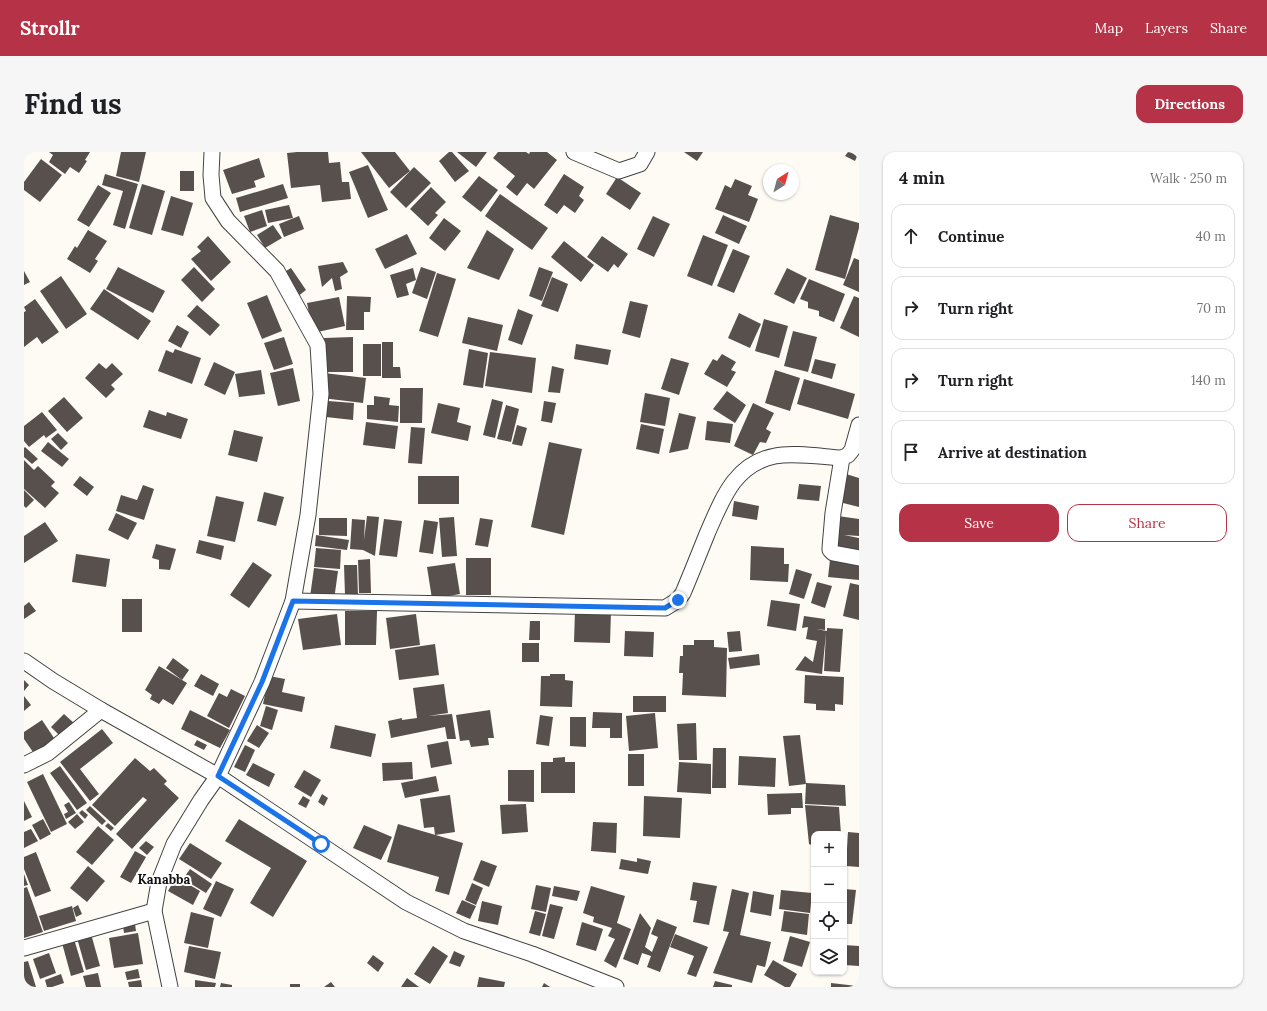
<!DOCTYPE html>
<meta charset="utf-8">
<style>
:root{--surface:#fff;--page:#f6f6f6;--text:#202124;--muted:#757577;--line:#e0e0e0;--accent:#b63246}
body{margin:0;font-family:Lora,serif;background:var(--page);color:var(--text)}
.controls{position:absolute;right:12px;bottom:12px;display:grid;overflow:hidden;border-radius:8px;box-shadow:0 1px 3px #0004}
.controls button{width:36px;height:36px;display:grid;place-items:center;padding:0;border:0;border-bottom:1px solid var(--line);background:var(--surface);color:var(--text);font:20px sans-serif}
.compass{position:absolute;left:739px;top:12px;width:36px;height:36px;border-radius:50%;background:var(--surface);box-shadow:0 1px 3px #0004;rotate:36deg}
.stop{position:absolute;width:12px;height:12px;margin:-9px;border:3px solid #1a73e8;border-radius:50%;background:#fff}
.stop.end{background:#1a73e8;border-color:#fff;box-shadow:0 1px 4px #0008}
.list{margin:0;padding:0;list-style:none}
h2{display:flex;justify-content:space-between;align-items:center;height:52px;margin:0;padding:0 16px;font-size:17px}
h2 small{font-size:13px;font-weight:400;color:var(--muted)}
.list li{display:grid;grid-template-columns:26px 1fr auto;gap:12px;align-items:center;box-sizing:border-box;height:64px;margin:0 8px 8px;padding:0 8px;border:1px solid var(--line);border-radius:12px}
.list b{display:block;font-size:15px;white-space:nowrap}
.list em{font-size:13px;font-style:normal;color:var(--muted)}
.actions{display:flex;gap:8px;padding:12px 16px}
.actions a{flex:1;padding:9px 0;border:1px solid var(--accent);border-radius:12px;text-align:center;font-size:14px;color:var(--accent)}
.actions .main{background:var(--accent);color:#fff}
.icon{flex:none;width:22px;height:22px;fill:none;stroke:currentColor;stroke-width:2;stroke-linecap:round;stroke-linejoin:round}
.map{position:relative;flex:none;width:835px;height:835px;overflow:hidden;border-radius:12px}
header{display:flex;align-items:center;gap:24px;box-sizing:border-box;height:56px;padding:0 20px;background:var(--accent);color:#fff}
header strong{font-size:19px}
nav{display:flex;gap:22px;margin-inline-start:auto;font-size:14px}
.intro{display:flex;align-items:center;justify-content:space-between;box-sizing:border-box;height:96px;padding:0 24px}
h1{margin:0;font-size:28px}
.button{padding:10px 18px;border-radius:12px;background:var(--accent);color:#fff;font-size:14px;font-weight:700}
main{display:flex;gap:24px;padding:0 24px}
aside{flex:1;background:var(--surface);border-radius:12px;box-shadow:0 1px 3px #0004}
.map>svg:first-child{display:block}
.building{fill:#58504d}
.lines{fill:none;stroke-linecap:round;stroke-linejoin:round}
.minor-casing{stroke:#434343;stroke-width:17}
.minor{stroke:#fff;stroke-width:15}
.route{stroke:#1a73e8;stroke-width:5}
.labels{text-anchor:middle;stroke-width:4;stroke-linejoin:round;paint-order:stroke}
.quarter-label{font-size:13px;font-weight:bold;fill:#101010;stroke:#fff}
</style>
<header>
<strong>Strollr</strong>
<nav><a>Map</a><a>Layers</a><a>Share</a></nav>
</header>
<div class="intro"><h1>Find us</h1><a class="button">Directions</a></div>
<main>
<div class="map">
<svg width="835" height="835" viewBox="0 0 835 835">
<rect width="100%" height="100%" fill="#fefbf4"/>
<g class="building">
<path d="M25,0H66L61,8L63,9L55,21L46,15L41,22L25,10L29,3Z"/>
<path d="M97,0H122L115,30L92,24Z"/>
<path d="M273,0H304L305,11L316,10L318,30H325L327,47L298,50L296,33L267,36L263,1Z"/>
<path d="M337,0H371L386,19L365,36Z"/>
<path d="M425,0H428L445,19L431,30L415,9Z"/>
<path d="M433,0H463L452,15Z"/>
<path d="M474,0H502L505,2L506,0H523L533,8L510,37L503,31L493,44L482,35L491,24L469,6Z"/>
<path d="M660,0H679L673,9Z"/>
<path d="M824,0H835L831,9L821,4Z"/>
<path d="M235,6L241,25L230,29L232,35L208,42L199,18Z"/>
<path d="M17,7L38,23L16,50L0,38V30Z"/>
<path d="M344,13L364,58L344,66L325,20Z"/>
<path d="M390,15L407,31L382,56L366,40Z"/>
<rect x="156" y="19" width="14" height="20"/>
<path d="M81,22L114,32L101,77L89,73L99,39L78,33Z"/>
<path d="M540,22L560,35L555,44L560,48L551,61L540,53L533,62L520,53Z"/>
<path d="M455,24L474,38L457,60L438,45Z"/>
<path d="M593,25L617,41L606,58L582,42Z"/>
<path d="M711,27L728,34L724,43L734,47L725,70L691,57L701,33L707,36Z"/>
<path d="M118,32L141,39L128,83L105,76Z"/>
<path d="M259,32L264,46L216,60L212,46Z"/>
<path d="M74,33L87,41L65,75L53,68Z"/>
<path d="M407,35L422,50L411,61L414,63L404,74L386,57Z"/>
<path d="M476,42L524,76L508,98L461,64Z"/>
<path d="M147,44L169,51L159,84L137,78Z"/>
<path d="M265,53L269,66L244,71L241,58Z"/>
<path d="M238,58L243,74L226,80L220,64Z"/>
<path d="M699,63L723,74L715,92L691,81Z"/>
<path d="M806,63L835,71V76L821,127L791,118Z"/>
<path d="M275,64L280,77L260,85L255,72Z"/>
<path d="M629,64L646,72L630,105L613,97Z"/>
<path d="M420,66L437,79L421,99L405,86Z"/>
<path d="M249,73L258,86L241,96L233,83Z"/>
<path d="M64,78L83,89L71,107L74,109L66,121L43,107L51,94L53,96Z"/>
<path d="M463,78L490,97L475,128L443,116Z"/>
<path d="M383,82L393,102L361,117L351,97Z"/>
<path d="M679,83L704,93L688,134L663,124Z"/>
<path d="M184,84L207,110L187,129L167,107L177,99L173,95Z"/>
<path d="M578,84L604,102L594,116L590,112L584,120L563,105Z"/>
<path d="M540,89L570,113L557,130L527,105Z"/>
<path d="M709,97L726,104L710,141L693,134Z"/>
<path d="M830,106L835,108V140L819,133Z"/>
<path d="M319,110L324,120L316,125L318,137L311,139L308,126L298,135L294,114Z"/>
<path d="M94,115L141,139L129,161L82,137Z"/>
<path d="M170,115L191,137L178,150L157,128Z"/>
<path d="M397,115L412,120L403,147L388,141Z"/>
<path d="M515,115L529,120L518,149L505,144Z"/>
<path d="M267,116L282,138L273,145L257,122Z"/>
<path d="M389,116L392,128L382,132L385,143L373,146L366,123Z"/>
<path d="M763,116L783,126L770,152L750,142Z"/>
<path d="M0,119L6,130L0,133Z"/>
<path d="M413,121L432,127L414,185L395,179Z"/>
<path d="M37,124L63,162L42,177L16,139Z"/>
<path d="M528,125L544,132L534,160L517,154Z"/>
<path d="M785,127L821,142L810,170L795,164V159L784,156V150L776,147Z"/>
<path d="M80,137L127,169L114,188L66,157Z"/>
<path d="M243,143L258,179L238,187L223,151Z"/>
<path d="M323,144L347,145L346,160H340V178H322Z"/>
<path d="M830,144L835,146V185L816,176Z"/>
<path d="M315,145L321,174L289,181L283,151Z"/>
<path d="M11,147L35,180L18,192L13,185L0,195V160L2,159L0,155Z"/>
<path d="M606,149L624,153L616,186L598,181Z"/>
<path d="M173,153L196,173L186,184L163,164Z"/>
<path d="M494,157L509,163L498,193L484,188Z"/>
<path d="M715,161L737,172L726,196L704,186Z"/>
<path d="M444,165L479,173L473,199L438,191Z"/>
<path d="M740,167L764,174L755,206L731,199Z"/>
<path d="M153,173L165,180L157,196L144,189Z"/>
<path d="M769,179L793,185L784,220L760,214Z"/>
<path d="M260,185L269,212L250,218L240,191Z"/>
<path d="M329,185V220H301L300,186Z"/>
<path d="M358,190H369V215H376L377,226H358Z"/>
<rect x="339" y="192" width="18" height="32"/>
<path d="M552,192L587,198L584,213L550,207Z"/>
<path d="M151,197L177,206L168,232L134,219L142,198L149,201Z"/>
<path d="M445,197L464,201L459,236L439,233Z"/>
<path d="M466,200L512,206L508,241L461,234Z"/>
<path d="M698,202L712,210L707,218L712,220L703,235L680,222L689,207L693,209Z"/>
<path d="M647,206L665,211L655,243L637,237Z"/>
<path d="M791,207L812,212L808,227L787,221Z"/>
<path d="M190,210L211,220L201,243L180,233Z"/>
<path d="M75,211L82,217L88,211L99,222L87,233L91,237L82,246L61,226Z"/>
<path d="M528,214L540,217L536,241L524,240Z"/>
<path d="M269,216L276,249L254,254L246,221Z"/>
<path d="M237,218L241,242L215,245L211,222Z"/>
<path d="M751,218L776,226L766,259L741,251Z"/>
<path d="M300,221L342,226L339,251L298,246Z"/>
<path d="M780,227L831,242L824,267L773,252Z"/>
<path d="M376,236H399L398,271H376Z"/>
<path d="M703,239L722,253L711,271L689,257Z"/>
<path d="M621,241L646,246L641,274L616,270Z"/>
<path d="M350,244L366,246L365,253L375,254L374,270L343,267V253H350Z"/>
<path d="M40,245L59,266L43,280L24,259Z"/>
<path d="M468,247L479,250L471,286L459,283Z"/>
<path d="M304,249L330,251L329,268L302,265Z"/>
<path d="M520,249L532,251L528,271L517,269Z"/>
<path d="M414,251L436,256L433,270L447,274L444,289L407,281Z"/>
<path d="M729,251L750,261L742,277L747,280L742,291L736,290L729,303L710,294Z"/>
<path d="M482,253L495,257L487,290L473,287Z"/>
<path d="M125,258L142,264L143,260L164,267L157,287L119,275Z"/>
<path d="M18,260L33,278L22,286L20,283L5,295L0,289V274Z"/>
<path d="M655,261L672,265L664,297L645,301Z"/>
<path d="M683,269L709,272L706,291L681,288Z"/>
<path d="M342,270L374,274L371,297L339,293Z"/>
<path d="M617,272L640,277L635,302L612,297Z"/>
<path d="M493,273L503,276L498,294L488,292Z"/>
<path d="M387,275L401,276L398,312L384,311Z"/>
<path d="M210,278L239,285L233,310L204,303Z"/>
<path d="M34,281L44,291L37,298L27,287Z"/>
<path d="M24,290L45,307L38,315L17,299Z"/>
<path d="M525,290L558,297L540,383L507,375Z"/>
<path d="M1,295L14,307L8,312L0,305V296Z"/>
<path d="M0,308L10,318L14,314L31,330L27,334L35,341L21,356L0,337Z"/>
<path d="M822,322L835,326V355L815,350Z"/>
<path d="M56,324L70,335L63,344L49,333Z"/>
<rect x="394" y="324" width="41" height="28"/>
<path d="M775,332L797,334L795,349L773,347Z"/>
<path d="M119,333L130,337L120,368L92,359L97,343L113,348Z"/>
<path d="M0,338L10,348L2,356L0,354Z"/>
<path d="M240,340L260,345L252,374L233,369Z"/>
<path d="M192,344L220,350L211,390L183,384Z"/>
<path d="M710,349L735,354L733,368L708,364Z"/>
<path d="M92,361L113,371L104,388L84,378Z"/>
<path d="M343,364L355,365L351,404L339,398L326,397L328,367L341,368L340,388Z"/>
<path d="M814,364L835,367V384L820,383L835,386V402L811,397Z"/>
<path d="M430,365L433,404L418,405L415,366Z"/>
<path d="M295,366H323V384L295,383Z"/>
<path d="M456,366L469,368L464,395L451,393Z"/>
<path d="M360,367L378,369L373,405L355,403Z"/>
<path d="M400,368L414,370L409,402L395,400Z"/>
<path d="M21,370L34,389L0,411V384Z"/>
<path d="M292,383L325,388L323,398L291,394Z"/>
<path d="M175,388L200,394L197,408L172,401Z"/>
<path d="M132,392L152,397L146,418L135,417V408L128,406Z"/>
<path d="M727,394L760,396V412H765L764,430L726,428Z"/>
<path d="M292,396L317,398L316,417L290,415Z"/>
<path d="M52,402L86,407L82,435L48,430Z"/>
<rect x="442" y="406" width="25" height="37"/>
<path d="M346,407L347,441H335L334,408Z"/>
<path d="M806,408L835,411V428L804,425Z"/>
<path d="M229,410L248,423L225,456L206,443Z"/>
<path d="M431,411L436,442L408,447L403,415Z"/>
<path d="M320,413H333L334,443H321Z"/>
<path d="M290,416L314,419L310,448L286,445Z"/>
<path d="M772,417L788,422L780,447L765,442Z"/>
<path d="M793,430L808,434L801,456L787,451Z"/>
<path d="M826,431L835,433V468L819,464Z"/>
<rect x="98" y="447" width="20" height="33"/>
<path d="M747,448L776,452L772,479L743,474Z"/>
<path d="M5,450L12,459L0,467V454Z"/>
<path d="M551,458L587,459L586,491L550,490Z"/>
<path d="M321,459H353L352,493H321Z"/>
<path d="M313,462L317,493L279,498L274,467Z"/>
<path d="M392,462L396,493L366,497L362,466Z"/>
<path d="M780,464L801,467V478L792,477L803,479V476L819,477L816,520L800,519L802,481L798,522L771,518L781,504L789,510L793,489L782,487L784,475L778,476Z"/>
<path d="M506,469H516V488H505Z"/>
<path d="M601,479L630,480L629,505L600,504Z"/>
<path d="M716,479L718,499L705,500L703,480Z"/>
<path d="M670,488H690V495L703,496L702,545L658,543L659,521H655L656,504H659V493H670Z"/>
<rect x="498" y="491" width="17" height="19"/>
<path d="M411,492L415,523L375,528L371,498Z"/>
<path d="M735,502L736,513L706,517L704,506Z"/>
<path d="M149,506L165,518L158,528L142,516Z"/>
<path d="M135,514L163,531L149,553L139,547L135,552L126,547L128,543L121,538Z"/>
<path d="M177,522L195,532L189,544L170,534Z"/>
<path d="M526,522H541V528L549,529L548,555L516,554L517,524H526Z"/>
<path d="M781,523L820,525L819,553L811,552V559L792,558V552L780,551Z"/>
<path d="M245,524L261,527L258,540L281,545L278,560L239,552Z"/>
<path d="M0,528L5,533L0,539Z"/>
<path d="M420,532L424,561L404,564L428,562L432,587H423L421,575L367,586L364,569L378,566V568L393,566L389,536Z"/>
<path d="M207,537L221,544L205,576L183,564L195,541L203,545Z"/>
<path d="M0,544L7,553L0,559Z"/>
<rect x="609" y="544" width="33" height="16"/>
<path d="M242,554L254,558L248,578L236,574Z"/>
<path d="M166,558L206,578L196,596L157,577Z"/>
<path d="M466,558L470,586H464L465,593L447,595L445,588L436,589L432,563Z"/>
<path d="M569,560L598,561V586H586V576H568Z"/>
<path d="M631,561L634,596L605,599L602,564Z"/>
<path d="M40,562L51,572L38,586L27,575Z"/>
<path d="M516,563L529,565L525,594L512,592Z"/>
<path d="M546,565H562V595L546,594Z"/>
<path d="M18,568L32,589L11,603L0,587V580Z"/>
<path d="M672,571L673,608H655L653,572Z"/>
<path d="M233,573L245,581L235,596L223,589Z"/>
<path d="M311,573L352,582L347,605L306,596Z"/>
<path d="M78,577L89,591L56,617L75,642L66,649L36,610Z"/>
<path d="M776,583L782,632V631L821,633L822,654L781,652L782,632L765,634L759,584Z"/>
<path d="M173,588L183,593L180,598L170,593Z"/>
<path d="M424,589L428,612L407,616L403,593Z"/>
<path d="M221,593L231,598L221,620L210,615Z"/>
<path d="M689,596H702V636H688Z"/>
<rect x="604" y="602" width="16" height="32"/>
<path d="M715,604L752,606L751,635L714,633Z"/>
<path d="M541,605V610H551V641H517V610H529V606Z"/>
<path d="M111,606L126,619L130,616L143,629L140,632L155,646L108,697L92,682L123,648L119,645L91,674L68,653Z"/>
<path d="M388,610L389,627L359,629L358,611Z"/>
<path d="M655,610L687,612V642L653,640Z"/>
<path d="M229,611L251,622L245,635L222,623Z"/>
<path d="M36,614L63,651L53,658L26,621Z"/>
<path d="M280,618L297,628L287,645L270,635Z"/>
<path d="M484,618H510V650L484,649Z"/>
<path d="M19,622L43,672L27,680L3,630Z"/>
<path d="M412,624L415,639L381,646L377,631Z"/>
<path d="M778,641L779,656H767V662L744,663L743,642Z"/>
<path d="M298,642L304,646L300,654L294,650Z"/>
<path d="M426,643L431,680L411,683L410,675L400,676L396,647Z"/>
<path d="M279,644L286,648L282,656L274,652Z"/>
<path d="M620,644L658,646L656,686L619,684Z"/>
<path d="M0,649L8,665L0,669Z"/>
<path d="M45,650L52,661L42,667L40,662L44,660L40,653Z"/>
<path d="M502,652L504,680L478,682L476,653Z"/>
<path d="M781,653L815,655L817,682H790V694L785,692Z"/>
<path d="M66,654L82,669L78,673L62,658Z"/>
<path d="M58,658L64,663L61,667L55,661Z"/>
<path d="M53,662L60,670L51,677L44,670Z"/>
<path d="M19,667L27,682L16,688L8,673Z"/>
<path d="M215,667L283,709L249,765L226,751L247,716L201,689Z"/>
<path d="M569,670L593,671L592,701L567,699Z"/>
<path d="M84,671L90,676L87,679L81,674Z"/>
<path d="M374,672L439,691L425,743L411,739L415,725L363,710Z"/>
<path d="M340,673L368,685L357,708L329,696Z"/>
<path d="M74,674L90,688L68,713L52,700Z"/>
<path d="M7,677L14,689L0,696V680Z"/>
<path d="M824,680L835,681V715L822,714Z"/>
<path d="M122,689L130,695L123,703L115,696Z"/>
<path d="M166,691L198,711L187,727L155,707Z"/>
<path d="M111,699L122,705L107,731L96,725Z"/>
<path d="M12,700L27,739L11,745L0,717V705Z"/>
<path d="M613,706L627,709L624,722L595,717L597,707L613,710Z"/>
<path d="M457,708L473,714L465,735L449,728Z"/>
<path d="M64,714L81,729L63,750L46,736Z"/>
<path d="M166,717L188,732L182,741L159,727Z"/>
<path d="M0,722L4,733L0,734Z"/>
<path d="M152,725L176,739L169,753L144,739Z"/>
<path d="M192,729L210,737L197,765L179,757Z"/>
<path d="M669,730L693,734L685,773L669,770L673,749L666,748Z"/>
<path d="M448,731L459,736L452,753L441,748Z"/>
<path d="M512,733L527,736L522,760L507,757Z"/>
<path d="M530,734L556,739L553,749L528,744Z"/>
<path d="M567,734L601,744L593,771L607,777L592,816L580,809L591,787L584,784L588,776L569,770L570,765L559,761Z"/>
<path d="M3,735L19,780L0,786V736Z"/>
<path d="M708,737L725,741L716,783L747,790L741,815L733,813L728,831L689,821L705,780L699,779Z"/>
<path d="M820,737L832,738L828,772H820Z"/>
<path d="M757,738L788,741L786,761L755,757Z"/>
<path d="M729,739L750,743L747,764L726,760Z"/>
<path d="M438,748L452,754L446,767L432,761Z"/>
<path d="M458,749L478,754L474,773L454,769Z"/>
<path d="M526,752L539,755L530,787L518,784Z"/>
<path d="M54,753L58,762L52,765L49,756Z"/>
<path d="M48,754L52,769L20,779L15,764Z"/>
<path d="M511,759L522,762L516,784L505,781Z"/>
<path d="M760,759L785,762L783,783L757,779Z"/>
<path d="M167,760L190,766L184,796L160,791Z"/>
<path d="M616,761L627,776L621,795L628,800L634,785L627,782L633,767L653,775L636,820L623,815L627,804L618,801L614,813L599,807Z"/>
<path d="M558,770L579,777L572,799L552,793Z"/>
<path d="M111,772L112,779L100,781L99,774Z"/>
<path d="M114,781L119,812L90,816L85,786Z"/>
<path d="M67,782L76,814L62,818L53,786Z"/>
<path d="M651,782L684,795L672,825L663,822L670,804L646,795Z"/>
<path d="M766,784L786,790L778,815L759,809Z"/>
<path d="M50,787L60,820L47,824L38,791Z"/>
<path d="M820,793L835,794V814L820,813Z"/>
<path d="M165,794L197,800L191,827L160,820Z"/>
<path d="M409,794L424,804L406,832L390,822Z"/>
<path d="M430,799L441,804L436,815L425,811Z"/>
<path d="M25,801L32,821L16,827L9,807Z"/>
<path d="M349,803L360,811L354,820L343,811Z"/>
<path d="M749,808L773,822L766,835H761L740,823Z"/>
<path d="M4,809L12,835H0V810Z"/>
<path d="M114,817L116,826L103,828L101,820Z"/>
<path d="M74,821L77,835H62L59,824Z"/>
<path d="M37,822L40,831L28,835H23L21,828Z"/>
<path d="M455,825L481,830L480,835H453Z"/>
<path d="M383,826L395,835H377Z"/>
<path d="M117,828L118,835H105L104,830Z"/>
<path d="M171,828L192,831L191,835H171Z"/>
<path d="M691,829L708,833V835H689Z"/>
<path d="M307,830L311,835H300Z"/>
<path d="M197,831L208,833V835H196Z"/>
<path d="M520,831L526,835H518Z"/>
<path d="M807,831L833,834V835H807Z"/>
<rect x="266" y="832" width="10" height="3"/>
</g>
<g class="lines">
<defs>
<g id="minor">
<path d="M550,0L595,19L616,12L623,0"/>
<path d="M818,306L809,361L806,396V398L809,401L835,406"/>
<path d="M269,449L641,456L654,448L659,441C667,422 675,402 683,382C698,348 710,312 751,304C769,300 800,305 818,306L824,303L828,298L835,273"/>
<path d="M0,509L29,529L77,558L194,624L382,750L440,779L508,802L592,835"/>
<path d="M0,613L24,601L77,558"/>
<path d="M0,796L130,759"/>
<path d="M146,835L130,759L135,730L150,692L177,648L194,624L238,530L269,449L284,363L297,242L294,193L253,119L204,69L189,46L187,23L188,0"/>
</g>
</defs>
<use href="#minor" class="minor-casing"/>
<use href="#minor" class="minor"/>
</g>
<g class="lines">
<path class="route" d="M297,692L194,624L238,530L269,449L641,456L654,448"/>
</g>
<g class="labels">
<g class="quarter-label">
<text x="140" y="732">Kanabba</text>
</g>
</g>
</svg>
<div class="controls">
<button>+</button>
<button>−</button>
<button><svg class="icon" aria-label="locate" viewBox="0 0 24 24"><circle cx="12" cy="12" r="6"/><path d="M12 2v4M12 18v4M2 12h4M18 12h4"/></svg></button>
<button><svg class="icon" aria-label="layers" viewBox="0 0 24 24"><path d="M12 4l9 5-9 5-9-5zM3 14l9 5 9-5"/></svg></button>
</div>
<svg class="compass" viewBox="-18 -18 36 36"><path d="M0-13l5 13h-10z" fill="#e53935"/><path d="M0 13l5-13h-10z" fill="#757577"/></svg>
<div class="stop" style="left:297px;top:692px"></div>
<div class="stop end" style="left:654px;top:448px"></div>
</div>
<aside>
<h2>4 min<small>Walk · 250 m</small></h2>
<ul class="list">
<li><svg class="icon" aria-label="ahead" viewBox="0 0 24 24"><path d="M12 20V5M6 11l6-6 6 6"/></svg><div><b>Continue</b></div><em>40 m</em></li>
<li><svg class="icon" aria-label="right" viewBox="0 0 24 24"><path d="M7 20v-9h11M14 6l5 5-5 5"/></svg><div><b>Turn right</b></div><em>70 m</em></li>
<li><svg class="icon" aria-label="right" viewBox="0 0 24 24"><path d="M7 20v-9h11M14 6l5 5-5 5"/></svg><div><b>Turn right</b></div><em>140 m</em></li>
<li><svg class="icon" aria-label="arrive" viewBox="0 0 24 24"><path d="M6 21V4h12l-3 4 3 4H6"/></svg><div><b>Arrive at destination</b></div></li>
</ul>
<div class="actions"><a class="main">Save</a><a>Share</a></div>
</aside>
</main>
